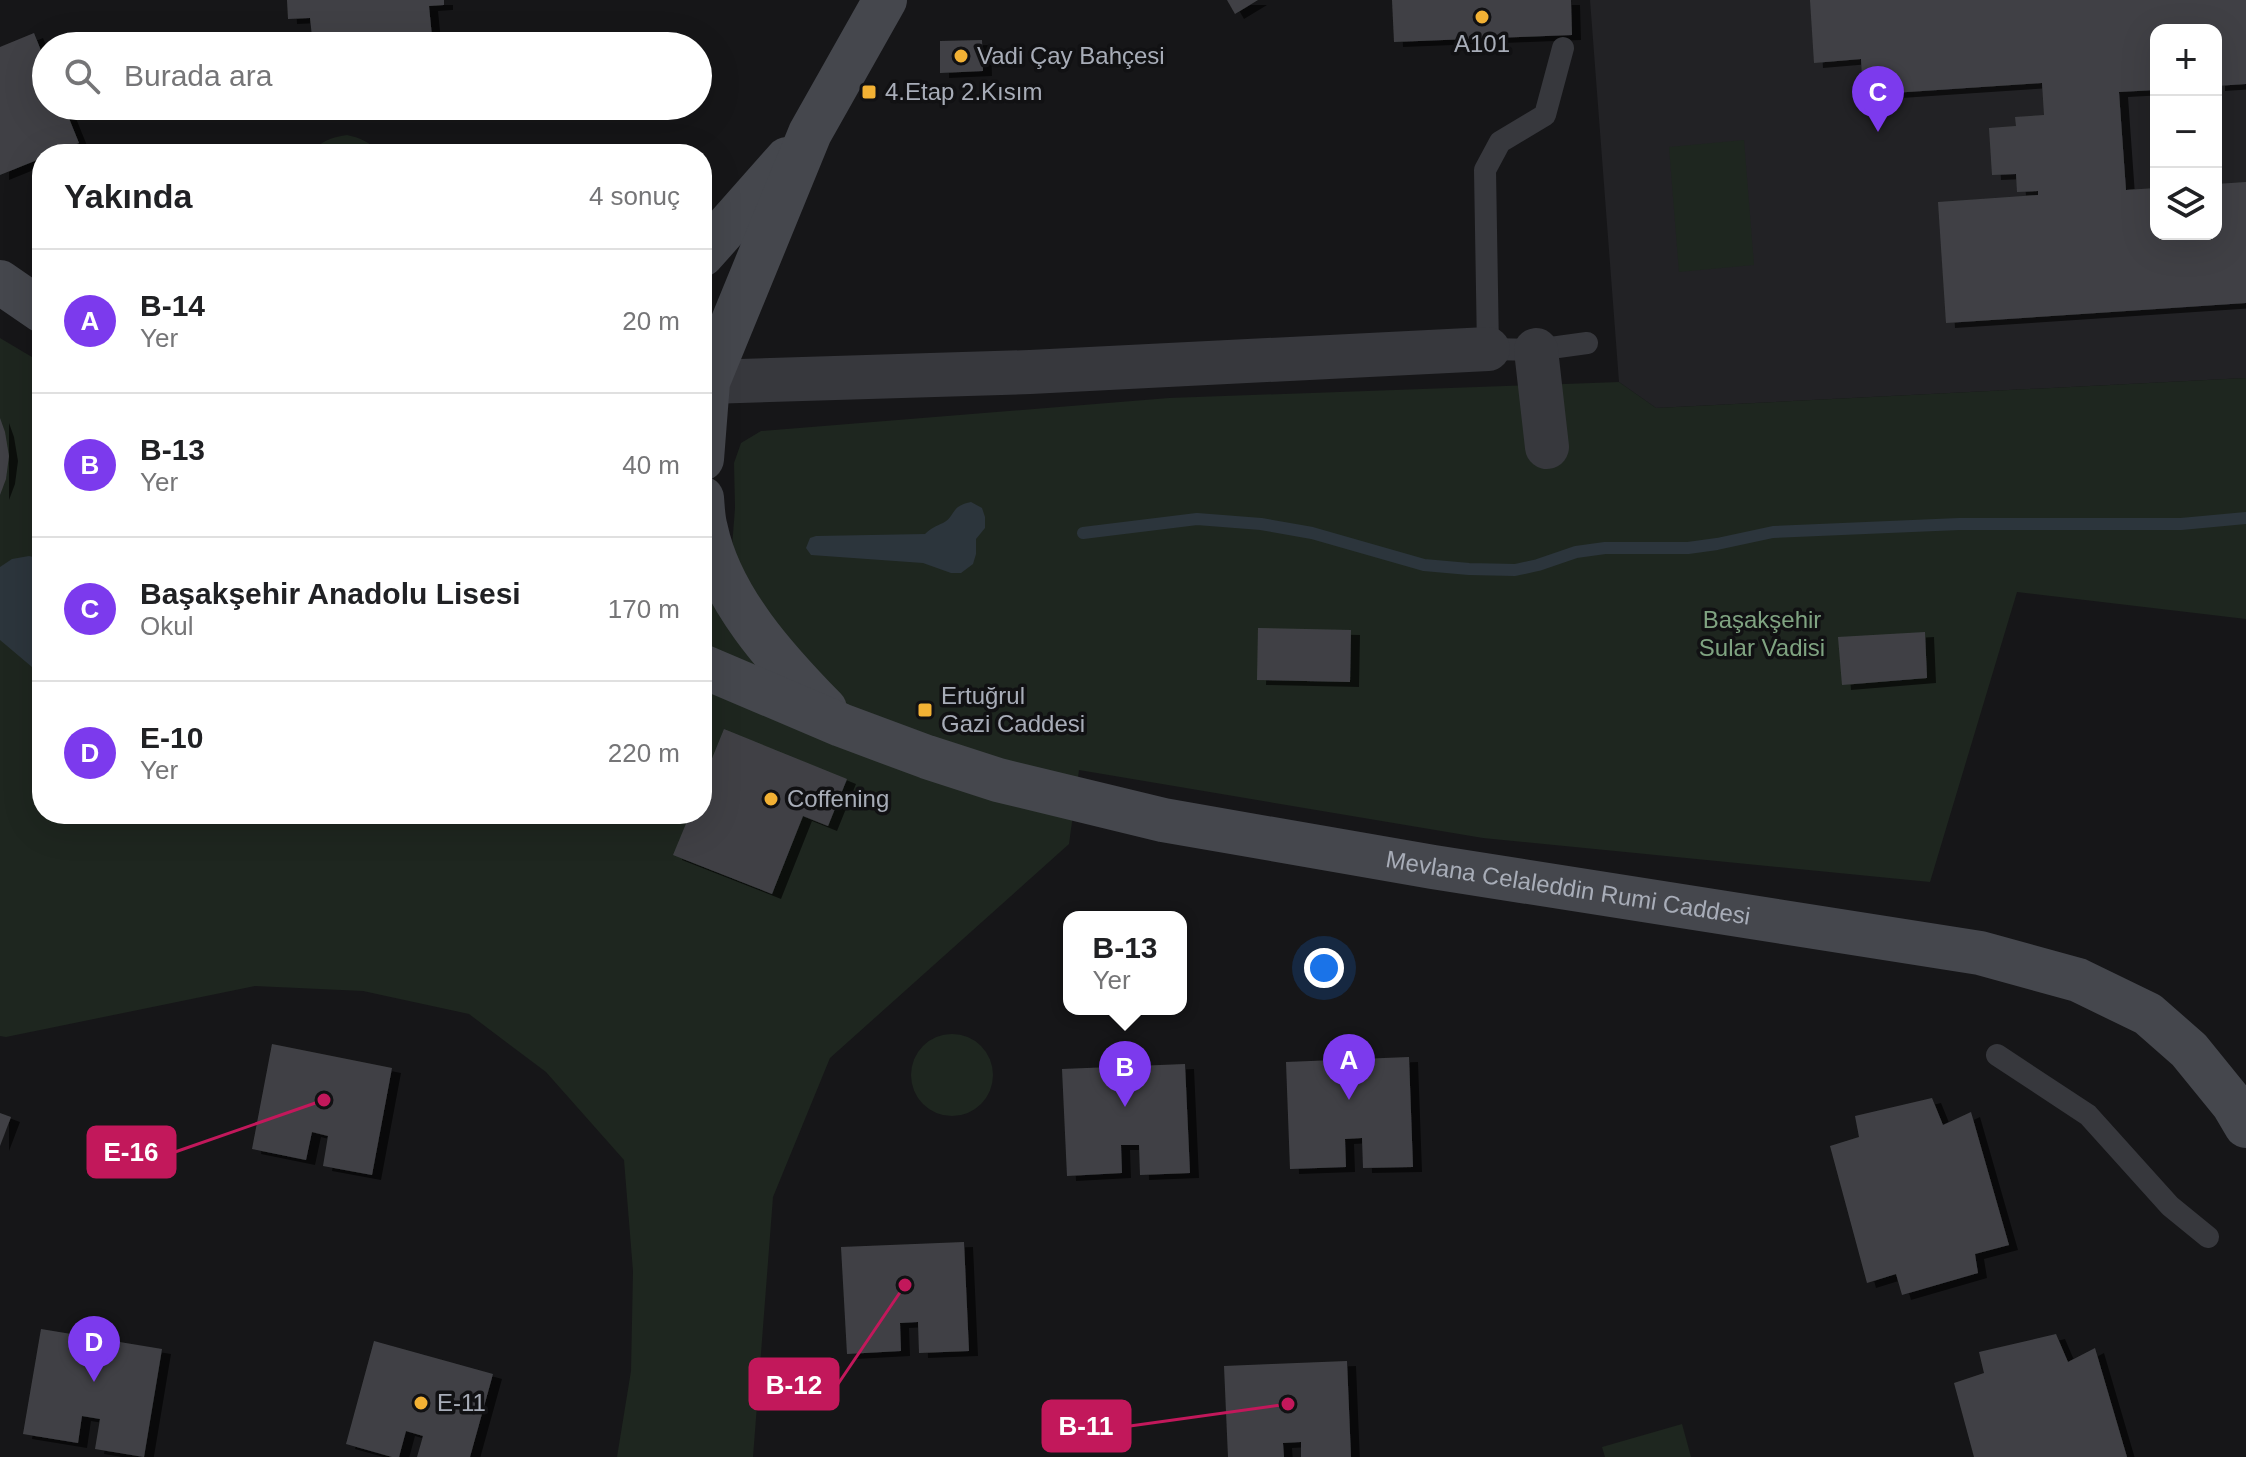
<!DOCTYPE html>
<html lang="tr">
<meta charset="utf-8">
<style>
:root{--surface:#fff;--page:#f6f6f6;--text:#202124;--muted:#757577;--line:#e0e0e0;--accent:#7c3aed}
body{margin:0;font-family:Helvetica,sans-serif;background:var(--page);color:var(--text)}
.controls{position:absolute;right:24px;top:24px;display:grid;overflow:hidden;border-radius:16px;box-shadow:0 8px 32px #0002}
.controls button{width:72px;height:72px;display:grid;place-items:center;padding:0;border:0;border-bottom:2px solid var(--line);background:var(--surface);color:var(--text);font:40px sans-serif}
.you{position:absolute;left:1324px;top:968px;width:28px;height:28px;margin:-20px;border:6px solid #fff;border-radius:50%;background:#1a73e8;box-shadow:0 0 0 12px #1a73e833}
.badge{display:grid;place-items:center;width:52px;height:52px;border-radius:50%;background:var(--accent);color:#fff;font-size:26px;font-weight:700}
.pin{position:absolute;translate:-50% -66px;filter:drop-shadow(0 2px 4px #0008)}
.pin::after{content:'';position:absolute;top:42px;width:28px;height:24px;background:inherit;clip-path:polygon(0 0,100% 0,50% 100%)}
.popup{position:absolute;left:1063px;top:911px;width:124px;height:104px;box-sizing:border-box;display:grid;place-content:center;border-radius:16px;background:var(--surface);filter:drop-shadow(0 2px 6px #0005);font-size:26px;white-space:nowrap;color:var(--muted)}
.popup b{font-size:30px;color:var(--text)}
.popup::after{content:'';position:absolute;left:50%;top:100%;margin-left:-16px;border:16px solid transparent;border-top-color:var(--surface)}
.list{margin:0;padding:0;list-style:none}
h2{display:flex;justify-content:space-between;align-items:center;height:104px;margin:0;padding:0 32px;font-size:34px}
h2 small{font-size:26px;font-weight:400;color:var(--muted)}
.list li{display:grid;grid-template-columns:52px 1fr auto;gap:24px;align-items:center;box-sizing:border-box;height:144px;padding:0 32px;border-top:2px solid var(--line)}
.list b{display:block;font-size:30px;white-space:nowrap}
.list p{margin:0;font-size:26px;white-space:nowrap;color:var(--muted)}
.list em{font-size:26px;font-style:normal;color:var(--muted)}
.icon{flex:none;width:44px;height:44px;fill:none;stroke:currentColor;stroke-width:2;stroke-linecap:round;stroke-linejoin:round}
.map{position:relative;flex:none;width:2246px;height:1457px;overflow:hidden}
.search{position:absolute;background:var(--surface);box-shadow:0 8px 32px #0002;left:32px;top:32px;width:680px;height:88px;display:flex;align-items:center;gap:20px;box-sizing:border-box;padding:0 28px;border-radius:44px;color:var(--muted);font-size:30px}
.panel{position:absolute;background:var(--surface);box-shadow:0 8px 32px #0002;left:32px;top:144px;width:680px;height:680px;border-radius:32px}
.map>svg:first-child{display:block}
.built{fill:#222225;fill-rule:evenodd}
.green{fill:#1e261f}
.water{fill:#2c353c}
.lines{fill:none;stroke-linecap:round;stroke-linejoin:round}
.stream{stroke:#2c353c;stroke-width:12}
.building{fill:#404145;filter:url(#shadow)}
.lane{stroke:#37383d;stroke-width:22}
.street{stroke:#37383d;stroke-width:44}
.secondary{stroke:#45474d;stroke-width:44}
.poi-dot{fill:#f2b134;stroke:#111113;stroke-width:3}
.labels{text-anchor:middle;stroke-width:7;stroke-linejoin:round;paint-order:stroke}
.poi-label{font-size:24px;fill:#a8adb8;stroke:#111113;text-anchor:start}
.park-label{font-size:24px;fill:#7fa381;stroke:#111113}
.street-label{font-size:24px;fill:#a8adb8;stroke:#111113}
.leader{fill:none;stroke:#c2185b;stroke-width:3}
.callout-dot{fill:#c2185b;stroke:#111113;stroke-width:3}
.callout{fill:#c2185b;stroke:#c2185b;stroke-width:3}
.callout-label{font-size:26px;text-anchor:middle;font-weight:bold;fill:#fff}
</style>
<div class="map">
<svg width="2246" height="1457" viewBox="0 0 2246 1457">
<defs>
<filter id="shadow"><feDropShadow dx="9" dy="5" stdDeviation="0" flood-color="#0009"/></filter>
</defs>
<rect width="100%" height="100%" fill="#161618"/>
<path class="built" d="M1590,0H2246V378L1656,408L1619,382ZM2156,30H2216V234H2156Z"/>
<g class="green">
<path d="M347,135C361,138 370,142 380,154H309C321,142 330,137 347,135Z"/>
<path d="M1744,140L1754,265L1679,272L1669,147Z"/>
<path d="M0,338L42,363V814H702V586L732,547L735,508L734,463L741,443L761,431L1169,398L1619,382L1656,408L2246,378V619L2017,592L1930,882L1483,838L1079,770L1069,844L830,1058L773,1197L753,1457H617L631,1371L633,1271L624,1160L546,1072L469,1014L363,991L255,986L6,1037L0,1036Z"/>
<circle cx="952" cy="1075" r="41"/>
<path d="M1682,1424L1691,1457H1605L1602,1447Z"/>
</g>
<g class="water">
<path d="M971,502L982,508L985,517V528L976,539V554L973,564L961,573H951L923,563L811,555L806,548L810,538L816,536L925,534C931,528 936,526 943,523C956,516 950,506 971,502Z"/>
<path d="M29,556L42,559V685L32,667L0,640V567L12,559Z"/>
</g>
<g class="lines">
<path class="stream" d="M1083,533L1197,519L1261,524L1312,533L1424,565L1469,569L1515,570L1538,565L1576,552L1605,548H1688L1717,544L1773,532L1959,524H2181L2246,518"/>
</g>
<g class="building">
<path d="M287,0H444V5L429,6L433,46H389L383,37L359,41L355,46H313L310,18L288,19Z"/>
<path d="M1227,0H1258L1235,14Z"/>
<path d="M1392,0H1571L1572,35L1394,42Z"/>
<path d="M1810,0H2246V84L2216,86V30H2156V90L2119,92L2126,190L2156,188V234H2216V184L2246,182V303L1946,323L1938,202L2038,195V191L2017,192L2016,174L1992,175L1989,128L2016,126L2015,117L2044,115L2042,83L1863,95L1861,59L1814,63Z"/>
<path d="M34,33L46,63V106H64L79,143L52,154H42V158L0,175V47Z"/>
<path d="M982,40L983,71L940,73V41Z"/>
<path d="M0,418L5,432L9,456L6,479L0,495Z"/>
<path d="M1258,628L1351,630L1350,682L1257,680Z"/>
<path d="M1925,632L1927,678L1842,685L1838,637Z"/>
<path d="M724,729L847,779L828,826L803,816L772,894L673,855L690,814H702V783Z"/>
<path d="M272,1044L392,1068L372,1175L323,1166L328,1136L312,1132L306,1160L252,1149Z"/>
<path d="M1409,1057L1413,1167L1363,1168L1362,1138L1345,1139L1346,1167L1290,1169L1286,1062Z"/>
<path d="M1185,1064L1190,1173L1140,1175L1139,1145H1121L1122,1173L1067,1176L1062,1069Z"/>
<path d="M1932,1098L1943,1125L1971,1112L2009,1245L1975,1254L1978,1273L1902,1295L1896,1274L1867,1283L1830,1146L1859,1137L1855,1116Z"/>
<path d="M0,1113L11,1117L0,1146Z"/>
<path d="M964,1242L969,1351L919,1353L918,1322L900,1323L901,1351L847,1354L841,1247Z"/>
<path d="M41,1329L162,1349L144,1457L95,1449L100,1419L82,1416L78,1443L23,1434Z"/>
<path d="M2056,1334L2068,1362L2095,1348L2127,1457H1974L1954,1383L1984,1373L1979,1352Z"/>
<path d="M374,1341L493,1374L470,1457H417L423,1436L406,1431L399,1457H392L346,1444Z"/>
<path d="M1347,1361L1351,1457H1301V1442L1283,1443L1284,1457H1228L1224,1366Z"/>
</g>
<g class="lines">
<g class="lane">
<path d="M1563,48L1545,115L1500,142L1485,170L1488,349L1536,350L1587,343"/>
<path d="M1997,1055L2088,1115L2170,1206L2208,1237"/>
</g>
<g class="street">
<path d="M1536,350L1547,447"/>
<path d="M708,382L1030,372L1488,349"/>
</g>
<g class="secondary">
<path d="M702,255L787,159"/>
<path d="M0,282L42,311"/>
<path d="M702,459L708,382L810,133L885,0"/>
<path d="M702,498C703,509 703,519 706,529C721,599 777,660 825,709"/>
<path id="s1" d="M702,666L841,725L927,757L998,780L1163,820L1433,867L1980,953L2078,980L2148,1014L2189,1050L2233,1104L2246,1126"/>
</g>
</g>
<g class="poi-dot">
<circle cx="1482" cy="17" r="8"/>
<circle cx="961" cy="56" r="8"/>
<rect x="861" y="84" width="16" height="16" rx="4"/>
<rect x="917" y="702" width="16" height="16" rx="4"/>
<circle cx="771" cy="799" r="8"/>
<circle cx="421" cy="1403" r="8"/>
</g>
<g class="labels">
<g class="poi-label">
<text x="1482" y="52" text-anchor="middle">A101</text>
<text x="977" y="64">Vadi Çay Bahçesi</text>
<text x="885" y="100">4.Etap 2.Kısım</text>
<text x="941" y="704">Ertuğrul<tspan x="941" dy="28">Gazi Caddesi</tspan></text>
<text x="787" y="807">Coffening</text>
<text x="437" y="1411">E-11</text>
</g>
<g class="park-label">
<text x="1762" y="628">Başakşehir<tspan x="1762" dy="28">Sular Vadisi</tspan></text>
</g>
<g class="street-label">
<text dy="8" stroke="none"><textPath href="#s1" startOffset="898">Mevlana Celaleddin Rumi Caddesi</textPath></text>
</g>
</g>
<path class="leader" d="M324 1100L175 1152M905 1285L838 1384M1288 1404L1130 1426"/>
<g class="callout-dot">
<circle cx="324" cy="1100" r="8"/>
<circle cx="905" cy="1285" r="8"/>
<circle cx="1288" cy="1404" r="8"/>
</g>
<g class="callout">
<rect x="88" y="1127" width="87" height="50" rx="8"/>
<rect x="750" y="1359" width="88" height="50" rx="8"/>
<rect x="1043" y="1401" width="87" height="50" rx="8"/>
</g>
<g class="callout-label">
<text x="131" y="1161">E-16</text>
<text x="794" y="1394">B-12</text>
<text x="1086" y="1435">B-11</text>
</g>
</svg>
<div class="controls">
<button>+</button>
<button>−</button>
<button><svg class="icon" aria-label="layers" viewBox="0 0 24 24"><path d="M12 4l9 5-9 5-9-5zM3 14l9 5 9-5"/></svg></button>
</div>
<div class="you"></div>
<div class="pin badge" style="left:1349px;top:1100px">A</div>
<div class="pin badge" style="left:1125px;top:1107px">B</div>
<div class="popup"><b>B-13</b>Yer</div>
<div class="pin badge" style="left:1878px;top:132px">C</div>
<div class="pin badge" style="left:94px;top:1382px">D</div>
<div class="search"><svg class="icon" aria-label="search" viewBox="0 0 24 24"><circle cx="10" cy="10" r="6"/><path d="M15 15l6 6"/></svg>Burada ara</div>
<section class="panel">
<h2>Yakında<small>4 sonuç</small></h2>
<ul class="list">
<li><span class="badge">A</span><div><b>B-14</b><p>Yer</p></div><em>20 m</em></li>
<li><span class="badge">B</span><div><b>B-13</b><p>Yer</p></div><em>40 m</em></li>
<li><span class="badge">C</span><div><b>Başakşehir Anadolu Lisesi</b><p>Okul</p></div><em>170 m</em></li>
<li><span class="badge">D</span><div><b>E-10</b><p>Yer</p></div><em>220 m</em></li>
</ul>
</section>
</div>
